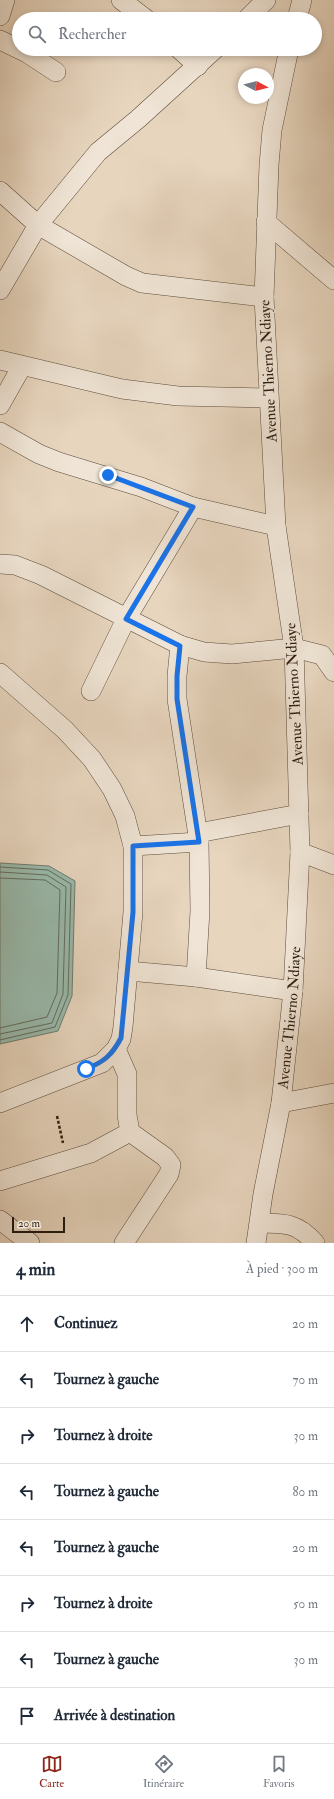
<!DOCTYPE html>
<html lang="fr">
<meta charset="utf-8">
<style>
:root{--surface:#fff;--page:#f6f6f7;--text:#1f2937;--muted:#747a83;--line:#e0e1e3;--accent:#8f2418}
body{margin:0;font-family:"IM FELL Double Pica",serif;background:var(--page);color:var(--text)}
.compass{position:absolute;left:238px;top:68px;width:36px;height:36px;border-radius:50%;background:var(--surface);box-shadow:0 2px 6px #0003;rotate:97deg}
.scale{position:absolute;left:12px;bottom:10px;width:53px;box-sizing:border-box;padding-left:4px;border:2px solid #2e1d0f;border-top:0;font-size:11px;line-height:14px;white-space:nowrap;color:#2e1d0f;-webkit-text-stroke:3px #efe4d5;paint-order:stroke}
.stop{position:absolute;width:12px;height:12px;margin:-9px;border:3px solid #1a73e8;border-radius:50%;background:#fff}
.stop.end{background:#1a73e8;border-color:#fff;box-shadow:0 1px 4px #0008}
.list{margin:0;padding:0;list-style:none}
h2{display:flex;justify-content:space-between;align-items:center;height:52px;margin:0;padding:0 16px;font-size:17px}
h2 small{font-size:13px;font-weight:400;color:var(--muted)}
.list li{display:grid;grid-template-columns:26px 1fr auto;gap:12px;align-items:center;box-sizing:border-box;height:56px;padding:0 16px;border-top:1px solid var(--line)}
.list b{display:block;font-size:15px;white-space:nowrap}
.list em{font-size:13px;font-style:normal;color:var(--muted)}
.icon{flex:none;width:22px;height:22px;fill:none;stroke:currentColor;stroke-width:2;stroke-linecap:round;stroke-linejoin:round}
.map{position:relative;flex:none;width:334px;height:1243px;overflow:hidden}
.search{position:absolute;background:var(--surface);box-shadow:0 2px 6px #0003;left:12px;right:12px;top:12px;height:44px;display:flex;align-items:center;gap:10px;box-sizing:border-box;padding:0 14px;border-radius:22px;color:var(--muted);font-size:15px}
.sheet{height:500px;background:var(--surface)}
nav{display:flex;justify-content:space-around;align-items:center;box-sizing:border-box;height:56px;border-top:1px solid var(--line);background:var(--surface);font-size:11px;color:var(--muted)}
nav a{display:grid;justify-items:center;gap:2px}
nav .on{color:var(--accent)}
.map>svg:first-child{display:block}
.water{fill:#98b9ab;stroke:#6e7b6d}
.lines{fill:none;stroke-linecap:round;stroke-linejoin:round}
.shore{stroke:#636b5d;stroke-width:1}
.minor-casing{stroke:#5c4b3b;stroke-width:20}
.path{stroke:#2e1d0f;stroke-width:2.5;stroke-dasharray:3 2;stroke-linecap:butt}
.minor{stroke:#efe4d5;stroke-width:19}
.route{stroke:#1a73e8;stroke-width:5}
.labels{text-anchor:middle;stroke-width:3;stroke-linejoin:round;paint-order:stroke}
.street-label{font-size:15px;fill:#2e1d0f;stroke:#efe4d5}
</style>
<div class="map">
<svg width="334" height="1243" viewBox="0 0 334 1243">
<rect width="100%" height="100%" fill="#e7d5be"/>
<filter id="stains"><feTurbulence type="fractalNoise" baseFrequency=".005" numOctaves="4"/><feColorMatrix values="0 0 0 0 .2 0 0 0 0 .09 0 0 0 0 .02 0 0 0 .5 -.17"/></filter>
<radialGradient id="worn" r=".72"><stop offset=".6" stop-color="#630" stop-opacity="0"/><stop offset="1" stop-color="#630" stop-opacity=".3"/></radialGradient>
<path class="water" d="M0,863L49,866L75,881L72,996L58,1031L0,1044Z"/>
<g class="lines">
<g class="shore">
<path d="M0,867L48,870L71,884L68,995L55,1027L0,1040"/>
<path d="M0,872L47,875L66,887L63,994L52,1023L0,1034"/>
<path d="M0,878L45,880L60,890L57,993L47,1017L0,1028"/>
</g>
<defs>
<g id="minor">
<path d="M121,0L146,19"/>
<path d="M0,16L5,0"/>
<path d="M247,19L266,0"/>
<path d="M297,19L302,0"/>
<path d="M0,40L27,53L56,72"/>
<path d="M179,49L198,66"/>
<path d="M0,191L38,225L126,276L142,283L264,297"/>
<path d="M266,222L334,280"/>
<path d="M0,290L38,225L98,152L138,119L215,49"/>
<path d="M0,360L122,389L178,396L268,398"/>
<path d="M0,405L22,366"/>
<path d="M0,432L39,454L59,462L141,487L193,507L276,526"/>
<path d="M0,564L15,565L41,575L180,645L204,652L232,654L294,648L322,655L334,672"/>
<path d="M180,645L177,676V699L199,842L200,911L196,977"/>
<path d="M0,673L65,730L92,759L112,789L125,816L133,846V912L123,1027L121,1039L116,1049L102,1063L0,1103"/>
<path d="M91,691L126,619L193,507"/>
<path d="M198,833L299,814"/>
<path d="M133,846L199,842"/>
<path d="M300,852L334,865"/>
<path d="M128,971L196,977L293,991"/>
<path d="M116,1049L127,1074V1115L130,1132L165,1157L171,1165L169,1174L124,1243"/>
<path d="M281,1103L334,1093"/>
<path d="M0,1181L91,1153L130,1132"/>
<path d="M0,1220L30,1243"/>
<path d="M260,1223C285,1223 298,1223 315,1243"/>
<path id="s1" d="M256,1243L263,1194L281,1103L293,991L300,852L294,648L276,526L264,297L269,165L272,130L289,49"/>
</g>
</defs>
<use href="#minor" class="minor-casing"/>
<path class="path" d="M57,1116L63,1143"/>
<use href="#minor" class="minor"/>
</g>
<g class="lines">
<path class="route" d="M86,1069C104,1062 112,1055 121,1038L133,912V846L199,842L177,699V676L180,646L126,619L193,507L108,475"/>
</g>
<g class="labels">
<g class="street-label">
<text transform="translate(268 371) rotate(-93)" y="5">Avenue Thierno Ndiaye</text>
<text transform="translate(294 694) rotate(-93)" y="5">Avenue Thierno Ndiaye</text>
<text dy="5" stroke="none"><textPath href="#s1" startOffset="228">Avenue Thierno Ndiaye</textPath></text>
</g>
</g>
<rect width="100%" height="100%" filter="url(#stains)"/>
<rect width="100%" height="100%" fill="url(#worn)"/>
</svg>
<svg class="compass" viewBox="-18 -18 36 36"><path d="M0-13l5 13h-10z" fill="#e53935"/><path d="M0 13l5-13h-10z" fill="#747a83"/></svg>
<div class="scale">20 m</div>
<div class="stop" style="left:86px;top:1069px"></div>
<div class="stop end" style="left:108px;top:475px"></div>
<div class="search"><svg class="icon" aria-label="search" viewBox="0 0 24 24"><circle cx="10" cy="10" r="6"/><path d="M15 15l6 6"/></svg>Rechercher</div>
</div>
<section class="sheet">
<h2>4 min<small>À pied · 300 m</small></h2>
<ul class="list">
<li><svg class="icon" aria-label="ahead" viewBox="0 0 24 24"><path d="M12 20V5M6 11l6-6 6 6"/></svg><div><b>Continuez</b></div><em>20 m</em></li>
<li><svg class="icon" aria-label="left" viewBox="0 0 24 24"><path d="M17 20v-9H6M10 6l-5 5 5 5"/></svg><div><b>Tournez à gauche</b></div><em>70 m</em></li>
<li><svg class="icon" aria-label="right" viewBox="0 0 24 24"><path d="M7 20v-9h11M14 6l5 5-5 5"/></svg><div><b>Tournez à droite</b></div><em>30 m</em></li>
<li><svg class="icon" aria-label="left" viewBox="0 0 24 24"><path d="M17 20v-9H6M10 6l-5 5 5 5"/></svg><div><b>Tournez à gauche</b></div><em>80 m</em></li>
<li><svg class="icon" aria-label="left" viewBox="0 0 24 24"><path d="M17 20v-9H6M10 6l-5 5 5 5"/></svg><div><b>Tournez à gauche</b></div><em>20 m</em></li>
<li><svg class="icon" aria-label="right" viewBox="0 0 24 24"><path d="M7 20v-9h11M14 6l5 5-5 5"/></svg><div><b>Tournez à droite</b></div><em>50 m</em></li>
<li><svg class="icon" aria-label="left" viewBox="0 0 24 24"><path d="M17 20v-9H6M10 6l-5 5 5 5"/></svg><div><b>Tournez à gauche</b></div><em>30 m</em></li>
<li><svg class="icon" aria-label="arrive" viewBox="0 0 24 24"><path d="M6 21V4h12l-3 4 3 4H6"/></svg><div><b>Arrivée à destination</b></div></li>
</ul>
</section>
<nav>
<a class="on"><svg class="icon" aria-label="map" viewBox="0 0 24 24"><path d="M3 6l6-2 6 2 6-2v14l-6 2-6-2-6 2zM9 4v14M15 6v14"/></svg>Carte</a>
<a><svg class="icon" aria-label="directions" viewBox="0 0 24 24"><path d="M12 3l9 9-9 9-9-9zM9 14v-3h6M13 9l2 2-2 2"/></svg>Itinéraire</a>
<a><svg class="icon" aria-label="saved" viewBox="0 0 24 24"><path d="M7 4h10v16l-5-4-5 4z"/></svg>Favoris</a>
</nav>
